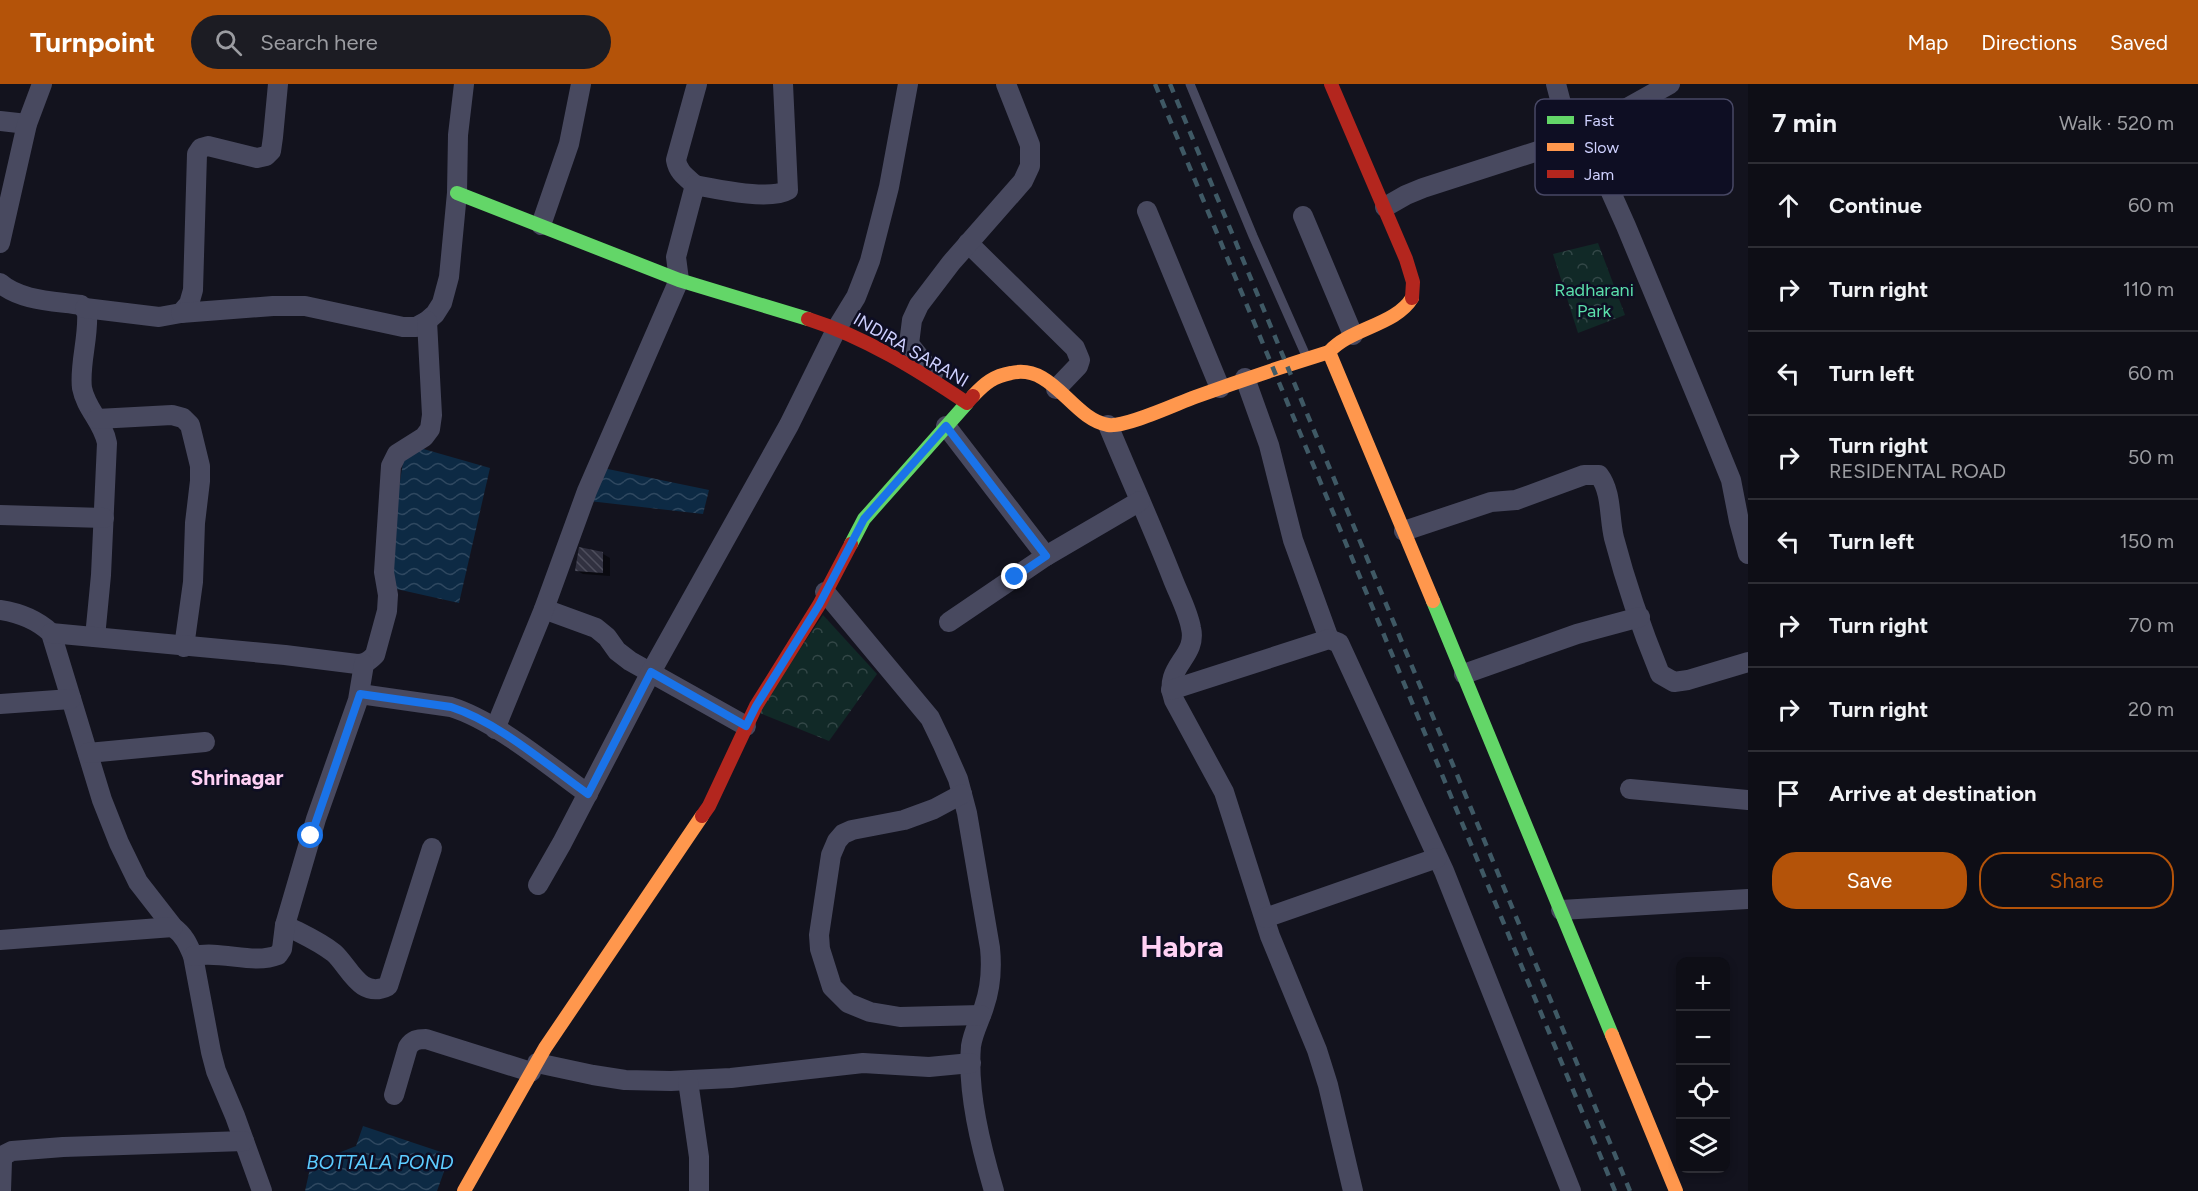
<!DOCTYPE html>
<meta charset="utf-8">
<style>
:root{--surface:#0e0e16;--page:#1c1c23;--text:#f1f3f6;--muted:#9b9ca1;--line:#2e2e35;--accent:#b45309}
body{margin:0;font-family:Figtree,sans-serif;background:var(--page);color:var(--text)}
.controls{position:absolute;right:18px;bottom:18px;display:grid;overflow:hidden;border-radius:12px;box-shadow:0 3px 9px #0003}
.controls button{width:54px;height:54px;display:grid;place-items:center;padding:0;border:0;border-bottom:2px solid var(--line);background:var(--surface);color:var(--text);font:30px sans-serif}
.stop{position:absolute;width:18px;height:18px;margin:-14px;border:4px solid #1a73e8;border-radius:50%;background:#fff}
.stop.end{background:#1a73e8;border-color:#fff;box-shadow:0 2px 6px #0008}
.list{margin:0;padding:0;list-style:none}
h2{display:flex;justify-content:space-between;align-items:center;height:78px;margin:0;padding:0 24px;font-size:26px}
h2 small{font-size:20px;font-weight:400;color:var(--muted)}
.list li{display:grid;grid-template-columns:39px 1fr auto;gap:18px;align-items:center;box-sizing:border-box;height:84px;padding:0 24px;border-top:2px solid var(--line)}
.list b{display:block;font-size:22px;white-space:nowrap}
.list p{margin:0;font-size:20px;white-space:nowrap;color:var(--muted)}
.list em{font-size:20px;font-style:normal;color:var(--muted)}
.actions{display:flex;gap:12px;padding:18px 24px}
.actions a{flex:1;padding:14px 0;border:2px solid var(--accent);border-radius:24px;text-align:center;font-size:21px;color:var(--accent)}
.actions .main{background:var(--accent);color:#fff}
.icon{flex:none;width:33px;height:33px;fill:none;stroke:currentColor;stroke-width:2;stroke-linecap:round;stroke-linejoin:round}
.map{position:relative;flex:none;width:1748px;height:1107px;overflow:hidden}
header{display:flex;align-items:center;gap:36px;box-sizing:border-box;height:84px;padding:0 30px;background:var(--accent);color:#fff}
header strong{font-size:28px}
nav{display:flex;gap:33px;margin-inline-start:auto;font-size:21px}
.search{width:420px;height:54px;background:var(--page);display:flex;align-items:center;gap:15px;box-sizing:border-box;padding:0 21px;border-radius:33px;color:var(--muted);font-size:22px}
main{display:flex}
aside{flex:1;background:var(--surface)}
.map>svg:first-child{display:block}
.park{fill:url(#park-crowns)}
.water{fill:url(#water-waves)}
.shadow{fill:#0007}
.building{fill:url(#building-back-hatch)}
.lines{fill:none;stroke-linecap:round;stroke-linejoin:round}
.lane{stroke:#48495f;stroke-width:9}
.street{stroke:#48495f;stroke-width:20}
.fast{stroke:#63d668;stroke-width:14}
.slow{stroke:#ff974d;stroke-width:14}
.jam{stroke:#b3261e;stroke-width:14}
.rail{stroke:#3f5965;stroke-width:4.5;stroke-dasharray:9 8;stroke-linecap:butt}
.route{stroke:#1a73e8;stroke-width:8}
.labels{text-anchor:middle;stroke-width:5;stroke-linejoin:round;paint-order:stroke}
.park-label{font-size:18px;fill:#5bdfab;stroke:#0e0e23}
.street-label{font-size:18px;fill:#cfd1ff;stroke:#0e0e23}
.water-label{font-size:20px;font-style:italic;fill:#5dccff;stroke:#0e0e23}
.quarter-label{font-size:21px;font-weight:bold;fill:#ffd1f5;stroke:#0e0e23}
.town-label{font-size:30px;font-weight:bold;fill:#ffd1f5;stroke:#0e0e23}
.key{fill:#0e0e23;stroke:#484865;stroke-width:1.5}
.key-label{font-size:16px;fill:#cfd1ff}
</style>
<header>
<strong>Turnpoint</strong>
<div class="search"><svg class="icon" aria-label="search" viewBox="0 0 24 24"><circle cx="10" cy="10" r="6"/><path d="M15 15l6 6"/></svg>Search here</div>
<nav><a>Map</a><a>Directions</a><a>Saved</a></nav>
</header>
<main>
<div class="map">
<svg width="1748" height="1107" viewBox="0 0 1748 1107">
<defs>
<pattern id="park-crowns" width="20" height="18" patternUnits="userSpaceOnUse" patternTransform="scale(1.5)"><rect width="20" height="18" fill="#112927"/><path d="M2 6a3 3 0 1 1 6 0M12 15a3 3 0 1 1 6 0" fill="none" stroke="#334747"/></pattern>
<pattern id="water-waves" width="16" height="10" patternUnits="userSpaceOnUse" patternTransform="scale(1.5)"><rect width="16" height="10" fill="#0d2a44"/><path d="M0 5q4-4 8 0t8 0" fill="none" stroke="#2f4860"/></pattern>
<pattern id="building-back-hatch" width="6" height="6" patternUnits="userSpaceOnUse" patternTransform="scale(1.5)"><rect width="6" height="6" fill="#313140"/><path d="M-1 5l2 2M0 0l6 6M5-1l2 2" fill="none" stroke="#4e4e5d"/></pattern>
</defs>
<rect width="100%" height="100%" fill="#13131e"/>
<g class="park">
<path d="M1598,159L1625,231L1578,249L1553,170Z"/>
<path d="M823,531L877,590L829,657L757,628Z"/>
</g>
<g class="water">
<path d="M406,360L490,384L459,519L383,502Z"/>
<path d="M603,384L709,406L703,430L589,417Z"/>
<path d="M363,1042L450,1071L437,1107H305L311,1080L356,1062Z"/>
</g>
<path class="shadow" d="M603,470L610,474V492L583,490L576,486Z"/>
<path class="building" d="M579,463L603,468V489L575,487Z"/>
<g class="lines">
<path class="lane" d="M1190,0L1253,152L1307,274"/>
<g class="street">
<path d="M1556,0L1561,19L1569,33L1584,48L1626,142L1709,342L1731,396L1739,437L1748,470"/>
<path d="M0,37L27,40"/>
<path d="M695,101C686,93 678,88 676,76L697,0"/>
<path d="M1385,123L1406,111L1423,104L1541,66L1584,48L1670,0"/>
<path d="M1147,127L1220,304"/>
<path d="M1303,132L1353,251"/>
<path d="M541,141L569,60L581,0"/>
<path d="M0,159L27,40L42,0"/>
<path d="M968,159L1075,264L1080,276L1078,282L1056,305"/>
<path d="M0,199C20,217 55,217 81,221L87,228C89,253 79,281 82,304C86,325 103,338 107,359L101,491L95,553"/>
<path d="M85,224L159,233L181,229L189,220L193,206L197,70L201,64L208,62L257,74L266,72L271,67L273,53L278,0"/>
<path d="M181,229L273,222H305L403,243H416L427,237L435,230L442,219L449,193L457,109L458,51L464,0"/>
<path d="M933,290L909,260L912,236L919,221L951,179L1023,97L1030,82V61L1006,0"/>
<path d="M1245,294L1269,361L1293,456L1329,555"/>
<path d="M97,335L172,331L183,334L190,341L200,382V397L195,439L193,498L184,563"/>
<path d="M1108,341C1129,392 1152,442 1172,493C1178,509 1188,527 1191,544C1198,574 1162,582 1174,616L1224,708L1270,852L1317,966L1328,1001L1353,1107"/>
<path d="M946,342L1046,472"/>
<path d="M0,431L104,434"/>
<path d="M1404,447L1491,418L1516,416L1584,391H1599C1612,408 1609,434 1614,454C1626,500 1642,546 1660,590L1674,598L1688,596L1748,578"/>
<path d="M825,508L930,634L943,661L958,695L967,729L990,864C992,884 991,903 984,923C980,936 973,948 971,962C967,1008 981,1063 994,1107"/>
<path d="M544,525L596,544L607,553L617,567L630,577L746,642"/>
<path d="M0,526C20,529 36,535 51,549L102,716L119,759L138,798L173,843C184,851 188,860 193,872L211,968L216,987L235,1032L262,1107"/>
<path d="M949,538L1046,472L1140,417"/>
<path d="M51,549L285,571L357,580C365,580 369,577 375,571L387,527L388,511L384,488L391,382L397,370L424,353L430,345L432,331L427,237"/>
<path d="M1464,590L1577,550L1640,533"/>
<path d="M1171,606L1329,555L1339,559L1444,787L1571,1107"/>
<path d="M360,610L451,623C496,637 549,682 588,710"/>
<path d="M0,620L71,615"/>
<path d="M495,645L544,525L587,407L679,196L676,173L695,101C716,105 770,117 788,106L783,0"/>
<path d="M88,669L205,658"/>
<path d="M1630,705L1748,716"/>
<path d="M962,710L934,725L904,736L852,746L843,750L837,757L831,771L819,851L820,865L832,903L848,919L870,928L900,933L981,931"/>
<path d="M538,801L562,759L651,588L789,341L837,244L856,213L870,177L889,103L908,0"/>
<path d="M1561,826L1748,815"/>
<path d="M1265,834L1437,774"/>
<path d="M285,841C302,850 319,857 334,869C349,882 360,916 388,902L432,764"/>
<path d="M0,856L173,843"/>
<path d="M193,872C222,866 253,881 278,871L282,865L285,841L316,735L358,616L364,580"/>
<path d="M537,979L593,991L625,996L671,997L731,994L863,979L929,983L971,979"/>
<path d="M688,997L699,1073V1107"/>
<path d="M394,1011L408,963C413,956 417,955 426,955L531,988"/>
<path d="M1,1107L2,1077L4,1071L12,1067L63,1063L244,1057"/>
</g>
<g class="fast">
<path d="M457,109L679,196L808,235"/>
<path d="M851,460L864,435L967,319"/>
<path d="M1433,517L1612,951"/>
</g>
<g class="slow">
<path d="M1412,214C1396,241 1350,244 1329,268L1433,517"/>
<path d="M973,312C985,299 994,292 1011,289C1053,279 1072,335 1108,341C1125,344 1176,320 1195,313C1239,297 1284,282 1329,268"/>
<path d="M1612,951L1676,1107"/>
<path d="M464,1107L545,964L702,732"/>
</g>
<g class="jam">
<path d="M1331,0L1406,175L1413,198L1412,214"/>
<path d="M808,235C865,253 918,286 967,319L973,312"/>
<path d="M702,732L709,722L756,622L819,521L851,460"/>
</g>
<g class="rail">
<path d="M1155,0L1615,1107"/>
<path d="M1170,0L1630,1107"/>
</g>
</g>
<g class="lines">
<path class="route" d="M311,752L360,610L451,623C498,638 547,681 588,710L651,588L746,642L756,622L819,521L864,435L946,342L1046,472L1015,493"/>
</g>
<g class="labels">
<g class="park-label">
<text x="1594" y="212">Radharani<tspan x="1594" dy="21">Park</tspan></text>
</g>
<g class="street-label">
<text transform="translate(911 266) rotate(30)" y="6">INDIRA SARANI</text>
</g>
<g class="water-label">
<text x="380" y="1085">BOTTALA POND</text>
</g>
<g class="quarter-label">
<text x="237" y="701">Shrinagar</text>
</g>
<g class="town-label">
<text x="1182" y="873">Habra</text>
</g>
</g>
<rect x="1535" y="15" width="198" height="96" rx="9" class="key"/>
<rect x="1547" y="32" width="27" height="8" fill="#63d668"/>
<rect x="1547" y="59" width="27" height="8" fill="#ff974d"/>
<rect x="1547" y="86" width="27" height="8" fill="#b3261e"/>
<g class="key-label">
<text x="1584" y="42">Fast</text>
<text x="1584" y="69">Slow</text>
<text x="1584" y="96">Jam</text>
</g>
</svg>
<div class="controls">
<button>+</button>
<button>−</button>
<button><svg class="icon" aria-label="locate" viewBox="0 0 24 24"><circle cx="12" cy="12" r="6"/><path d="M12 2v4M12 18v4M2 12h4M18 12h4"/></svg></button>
<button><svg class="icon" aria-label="layers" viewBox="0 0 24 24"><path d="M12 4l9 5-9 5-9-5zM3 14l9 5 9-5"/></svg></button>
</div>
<div class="stop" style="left:311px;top:752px"></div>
<div class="stop end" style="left:1015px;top:493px"></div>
</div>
<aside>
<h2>7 min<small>Walk · 520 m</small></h2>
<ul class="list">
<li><svg class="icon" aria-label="ahead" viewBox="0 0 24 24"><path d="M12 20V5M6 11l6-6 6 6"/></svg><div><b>Continue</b></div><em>60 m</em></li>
<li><svg class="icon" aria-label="right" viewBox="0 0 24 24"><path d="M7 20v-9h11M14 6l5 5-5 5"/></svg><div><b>Turn right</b></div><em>110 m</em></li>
<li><svg class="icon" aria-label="left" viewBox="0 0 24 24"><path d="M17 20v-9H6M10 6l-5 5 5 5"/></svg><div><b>Turn left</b></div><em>60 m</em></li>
<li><svg class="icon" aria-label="right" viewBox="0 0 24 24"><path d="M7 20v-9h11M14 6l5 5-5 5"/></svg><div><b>Turn right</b><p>RESIDENTAL ROAD</p></div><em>50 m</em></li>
<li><svg class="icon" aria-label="left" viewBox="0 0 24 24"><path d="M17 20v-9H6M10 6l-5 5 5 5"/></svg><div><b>Turn left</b></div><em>150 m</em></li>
<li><svg class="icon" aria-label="right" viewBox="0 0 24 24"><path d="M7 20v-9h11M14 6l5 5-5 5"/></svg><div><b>Turn right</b></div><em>70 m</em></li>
<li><svg class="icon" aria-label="right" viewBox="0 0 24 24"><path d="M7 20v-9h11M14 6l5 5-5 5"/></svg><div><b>Turn right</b></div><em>20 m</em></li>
<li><svg class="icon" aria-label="arrive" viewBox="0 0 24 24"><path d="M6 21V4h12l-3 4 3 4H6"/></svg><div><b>Arrive at destination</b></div></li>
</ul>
<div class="actions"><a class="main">Save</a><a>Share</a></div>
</aside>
</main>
